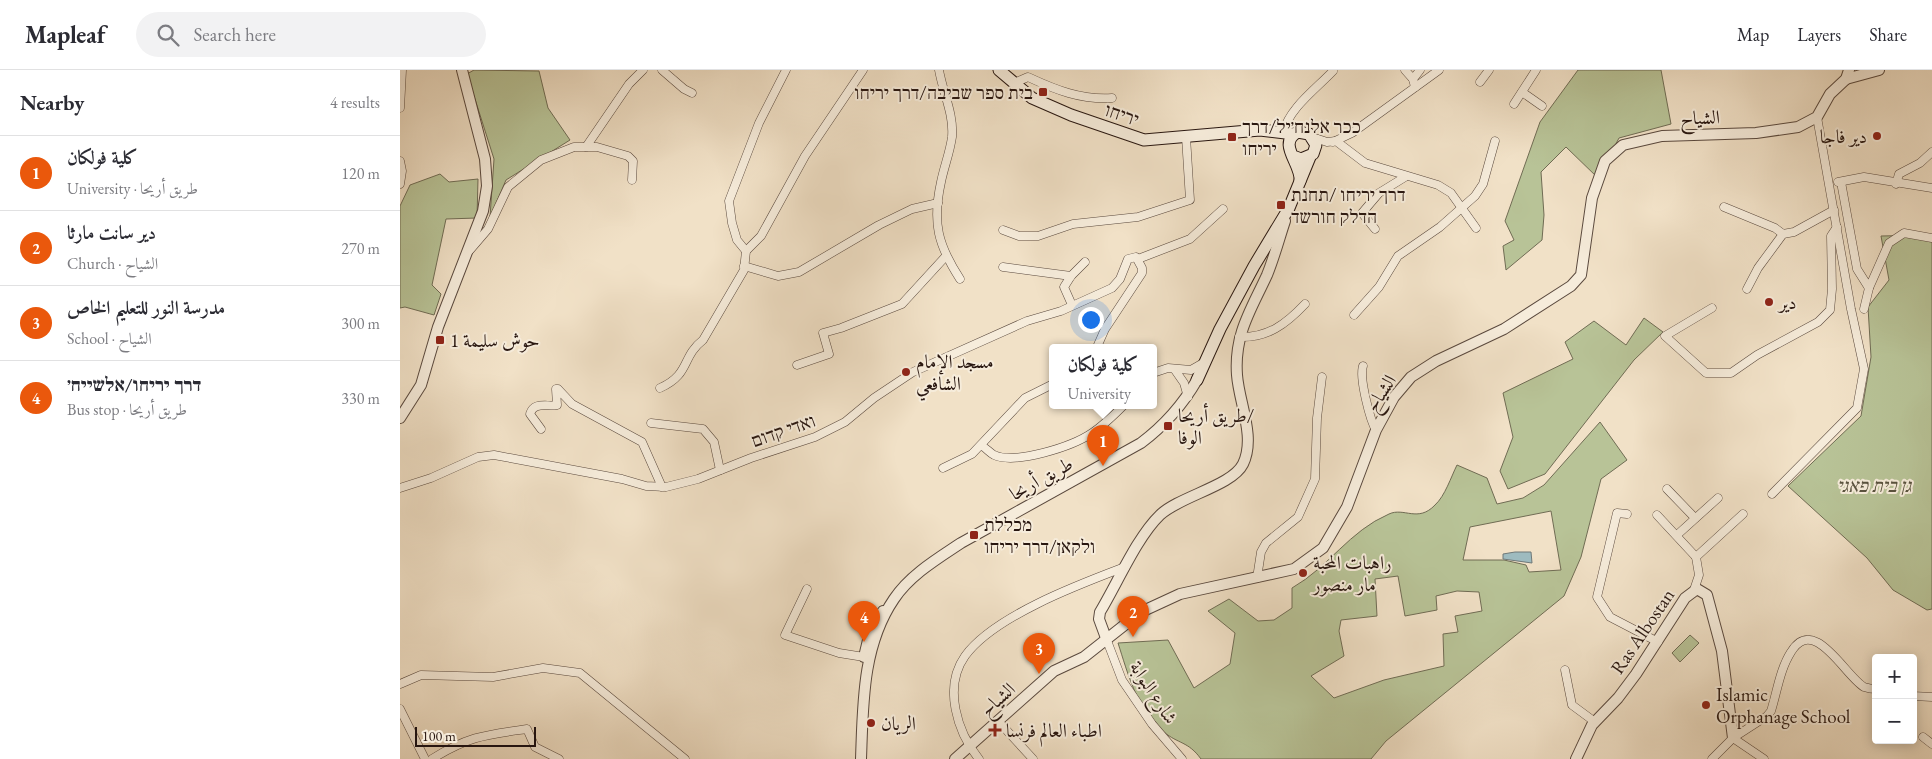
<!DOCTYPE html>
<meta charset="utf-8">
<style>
:root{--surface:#fff;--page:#f2f2f3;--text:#2b2b33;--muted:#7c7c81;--line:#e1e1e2;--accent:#ea580c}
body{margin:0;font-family:"EB Garamond",Amiri,"Frank Ruhl Libre",serif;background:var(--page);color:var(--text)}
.controls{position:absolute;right:15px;bottom:15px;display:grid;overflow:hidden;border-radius:5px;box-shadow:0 2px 12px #0003}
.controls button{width:45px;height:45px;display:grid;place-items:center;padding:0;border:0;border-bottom:1px solid var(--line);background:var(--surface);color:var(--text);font:25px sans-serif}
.scale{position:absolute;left:15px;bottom:12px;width:121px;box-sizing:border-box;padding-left:5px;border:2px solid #281610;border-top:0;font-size:14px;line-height:18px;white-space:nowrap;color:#281610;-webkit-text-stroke:4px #f6ecdb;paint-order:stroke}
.you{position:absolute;left:690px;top:249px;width:18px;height:18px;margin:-12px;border:4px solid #fff;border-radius:50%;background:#1a73e8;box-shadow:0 0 0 8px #1a73e833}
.badge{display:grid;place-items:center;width:32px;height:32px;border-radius:50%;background:var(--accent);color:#fff;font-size:16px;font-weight:700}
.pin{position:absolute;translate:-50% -41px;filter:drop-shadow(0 1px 2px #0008)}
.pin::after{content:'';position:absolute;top:26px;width:18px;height:15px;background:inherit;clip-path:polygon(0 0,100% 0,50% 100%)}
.popup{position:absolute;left:649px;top:274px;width:108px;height:65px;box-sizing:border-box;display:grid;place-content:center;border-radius:5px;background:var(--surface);filter:drop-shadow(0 1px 4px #0005);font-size:16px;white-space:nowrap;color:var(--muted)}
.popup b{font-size:19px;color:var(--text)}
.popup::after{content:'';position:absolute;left:50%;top:100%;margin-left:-10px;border:10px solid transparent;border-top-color:var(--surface)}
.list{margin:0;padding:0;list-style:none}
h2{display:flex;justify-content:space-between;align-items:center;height:65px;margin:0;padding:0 20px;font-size:21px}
h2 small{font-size:16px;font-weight:400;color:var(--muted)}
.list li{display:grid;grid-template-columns:32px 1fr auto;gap:15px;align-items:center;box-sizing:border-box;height:75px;padding:0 20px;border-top:1px solid var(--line)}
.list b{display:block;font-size:19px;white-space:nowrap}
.list p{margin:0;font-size:16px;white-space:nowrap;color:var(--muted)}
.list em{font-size:16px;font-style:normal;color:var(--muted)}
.icon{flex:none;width:28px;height:28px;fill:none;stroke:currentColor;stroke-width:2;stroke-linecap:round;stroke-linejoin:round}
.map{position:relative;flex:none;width:1532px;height:689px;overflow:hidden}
header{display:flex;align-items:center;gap:30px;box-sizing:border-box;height:70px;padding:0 25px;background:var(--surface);border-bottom:1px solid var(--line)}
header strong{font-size:24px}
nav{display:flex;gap:28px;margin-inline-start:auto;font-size:18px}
.search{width:350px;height:45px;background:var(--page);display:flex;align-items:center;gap:12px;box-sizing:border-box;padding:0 18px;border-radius:28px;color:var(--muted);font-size:19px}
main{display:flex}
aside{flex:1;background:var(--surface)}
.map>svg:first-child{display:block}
.green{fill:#b8c397;stroke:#706c54;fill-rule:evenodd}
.water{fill:#9ebbbf;stroke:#6f7979}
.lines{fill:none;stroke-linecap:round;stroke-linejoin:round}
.minor-casing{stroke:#5a493e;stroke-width:9}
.tertiary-casing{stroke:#5a493e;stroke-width:12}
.secondary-casing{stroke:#281610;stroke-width:13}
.minor{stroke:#f6ecdb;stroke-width:8}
.tertiary{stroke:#f6ecdb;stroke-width:10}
.secondary{stroke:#f6ecdb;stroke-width:11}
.poi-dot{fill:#8f2418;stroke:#f6ecdb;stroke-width:2}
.labels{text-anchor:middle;stroke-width:4;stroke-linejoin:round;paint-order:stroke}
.poi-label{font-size:19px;fill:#281610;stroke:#f6ecdb;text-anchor:start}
.street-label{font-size:19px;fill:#281610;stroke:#f6ecdb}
.park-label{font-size:19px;font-style:italic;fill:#5a533f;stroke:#f6ecdb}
</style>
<header>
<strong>Mapleaf</strong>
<div class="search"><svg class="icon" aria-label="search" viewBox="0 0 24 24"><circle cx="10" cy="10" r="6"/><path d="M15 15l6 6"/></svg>Search here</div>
<nav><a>Map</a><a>Layers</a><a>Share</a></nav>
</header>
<main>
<aside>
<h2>Nearby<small>4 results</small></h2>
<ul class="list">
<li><span class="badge">1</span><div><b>كلية فولكان</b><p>University · طريق أريحا</p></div><em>120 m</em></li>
<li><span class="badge">2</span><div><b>دير سانت مارثا</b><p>Church · الشياح</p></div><em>270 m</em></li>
<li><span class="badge">3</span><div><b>مدرسة النور للتعليم الخاص</b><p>School · الشياح</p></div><em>300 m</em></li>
<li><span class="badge">4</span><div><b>דרך יריחו/אלשייח׳</b><p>Bus stop · طريق أريحا</p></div><em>330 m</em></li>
</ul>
</aside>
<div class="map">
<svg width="1532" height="689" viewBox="0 0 1532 689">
<rect width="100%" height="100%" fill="#f1e1c7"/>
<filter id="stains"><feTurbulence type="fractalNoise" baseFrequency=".004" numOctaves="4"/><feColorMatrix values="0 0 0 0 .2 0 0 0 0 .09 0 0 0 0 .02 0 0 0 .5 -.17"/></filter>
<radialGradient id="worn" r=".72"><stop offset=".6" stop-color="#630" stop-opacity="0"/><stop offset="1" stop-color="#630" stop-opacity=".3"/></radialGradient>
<g class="green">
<path d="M74,0L139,1L148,38L170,70L106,110L90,147L94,89L67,4Z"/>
<path d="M1178,0H1261L1271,54L1219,68L1198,108L1166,77L1141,102L1144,145L1142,170L1106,200L1103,176L1114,170L1105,151L1140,52Z"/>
<path d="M40,104L49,112L78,109L77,148L46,149L32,215L41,224L34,245L5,237L0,238V136L10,115Z"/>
<path d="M1532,165V539L1527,540L1493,520L1467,488L1388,416L1461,346L1471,287L1468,237L1489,210L1481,166Z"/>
<path d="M1244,248L1263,262L1234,290L1145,404L1108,419L1100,401L1113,367L1103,323L1173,289L1165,272L1194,251L1226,275Z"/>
<path d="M1200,352L1227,390L1201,409L1181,487L1164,526L986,671L971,689H801C788,671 778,674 764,662C737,640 728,604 718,573L768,570L794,618L830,594L835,563L808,541L829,529L858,551L874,550L892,538V518C929,497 949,461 989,444C1004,437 1018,453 1035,435C1045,426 1051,407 1057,395L1087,408L1097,434L1123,428L1144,415ZM1151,441L1161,500L1129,502L1126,495L1104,490H1063L1070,457ZM998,506L1005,546L1037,540L1036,526L1057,521L1079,522L1082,541L1055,546L1058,562L1043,564L1044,596L984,610L934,628L911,606L944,586L939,561L941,550L977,546L975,509Z"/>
<path d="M1290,565L1299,573L1280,592L1272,583Z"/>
</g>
<path class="water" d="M1115,482H1131L1132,493L1103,489V484Z"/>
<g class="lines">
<defs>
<g id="minor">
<path d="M262,0L284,19L292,23"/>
<path d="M539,0C543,23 554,44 552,67C550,82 544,97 541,112C532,153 538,175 560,209"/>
<path d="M1005,0L1013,9"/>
<path d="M1080,12L1089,0"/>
<path d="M614,13L628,7C656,20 681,30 712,28"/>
<path d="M1015,17L1013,9L1020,0"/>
<path d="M1122,22L1142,36"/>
<path d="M1114,34L1136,0"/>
<path d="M0,38L2,0"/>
<path d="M883,63C889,38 916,19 933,1"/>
<path d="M912,67L927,72L936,71L965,93L1038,115L1051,123L1076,158"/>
<path d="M933,72L952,63L1039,0"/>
<path d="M186,77L229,14L243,0"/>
<path d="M0,91L2,101L0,114"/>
<path d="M1438,112L1464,107L1532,118"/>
<path d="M1441,112L1457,199L1469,218L1489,173L1504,163L1532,168"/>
<path d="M1496,114L1499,104L1520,93L1532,82"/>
<path d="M1324,137L1375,158L1383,164"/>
<path d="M975,159L962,143L979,123L1005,107"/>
<path d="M603,160L619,166H638L673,154L738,147L790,130L786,67"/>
<path d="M70,180L88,159L108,117L141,90L174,77H197L228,86L233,91L232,110"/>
<path d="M346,181L337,170L332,153L329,131L359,53L386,0"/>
<path d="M738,189L790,169L823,139"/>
<path d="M344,196L378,206L399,202L479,155L512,139L538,133"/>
<path d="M603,197L671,206"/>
<path d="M1347,219L1358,198L1383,164L1394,162L1434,140"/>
<path d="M672,235L664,217L671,206L685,192"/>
<path d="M1312,238L1265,266L1306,303H1331L1357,285L1418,252L1430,240L1432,219L1431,166L1437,157"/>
<path d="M1464,239L1469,218"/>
<path d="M954,245L979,217L998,186L1040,157L1075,126L1083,114L1095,71"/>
<path d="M839,267C868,268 886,254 905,234"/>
<path d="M397,295L429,284L423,263L441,258L502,234L546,186"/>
<path d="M963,296C959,308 970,350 976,360"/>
<path d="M775,300L784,313L788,327"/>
<path d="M753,303L768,298L791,300L805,292"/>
<path d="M260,318C291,304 281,287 303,270L344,200L346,181L361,166L405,86L463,0"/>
<path d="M251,353L303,359L314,372L320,400"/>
<path d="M141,359L130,344C134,331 147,337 157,335L156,319H158L172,334L242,372L262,417"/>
<path d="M582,376C586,378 590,383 594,385C616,395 673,376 692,363C704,355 714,345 724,335"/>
<path d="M543,398L572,384L625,328L653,314"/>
<path d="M0,418L31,408L78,387L94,385L222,409L246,416L266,417L298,409L351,388L415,367L445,352L474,328L513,302L627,251L661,241L712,218L720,209L728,189L736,187L742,198V203L705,259L697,277"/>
<path d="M1267,419L1295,448"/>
<path d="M1372,424L1457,338L1464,299L1451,239L1417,47"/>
<path d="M1227,444L1217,443L1197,527L1210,547L1258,572"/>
<path d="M1257,445L1296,487"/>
<path d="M1277,465L1318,428"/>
<path d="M857,508L861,482L866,473L898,447L915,409L917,348L922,307"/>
<path d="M407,519L385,565L439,583L464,587"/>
<path d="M1294,520L1299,505L1296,487L1343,444"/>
<path d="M706,568L722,610L752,654L782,689"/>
<path d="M1165,600L1172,635L1195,652"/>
<path d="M0,614L21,605L93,607L143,598L180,603L285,689"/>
<path d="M1513,626L1532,627"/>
<path d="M0,639L25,689"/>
<path d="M598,651L633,689"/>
<path d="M1523,667L1532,674"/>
<path d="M1333,668L1364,689"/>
<path d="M32,689C69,666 85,665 127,659L135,677L159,689"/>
<path d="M579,689C557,662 543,617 565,586C594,546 680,514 725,497"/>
<path d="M1312,689L1333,668L1367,646L1371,641C1377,622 1380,599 1391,582C1414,544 1445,606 1464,617C1467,618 1472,619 1476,619"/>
</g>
<g id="tertiary">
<path d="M1446,9L1479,0"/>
<path d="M0,348L21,315L38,257L83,141L87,116L85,89L62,0"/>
<path d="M706,568L699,549L700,542C717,514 737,467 760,445C780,426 832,416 843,394C856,367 839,333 837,305C834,264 851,240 867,205C874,188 879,169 885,151"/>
<path d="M464,587L469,566L483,541"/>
<path d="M461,689C463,635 462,576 494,529C510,505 537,489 561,473L741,373C765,355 782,336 797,310"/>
<path d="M555,689L654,601L684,587L741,542L780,524L894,499L923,478L947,437L976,360L994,327L1011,307L1036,291L1104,259L1171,216L1181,205L1192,128L1205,91L1223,75L1262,66L1356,63L1398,57L1417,47L1430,24L1446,9L1449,0"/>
<path d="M1176,689L1192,655L1218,628L1236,604L1285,528L1297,519L1307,525L1322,581L1333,668"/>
</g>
<g id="secondary">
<path d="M599,0L632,28L671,45L744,70L860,60L894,64"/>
<path d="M893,86L901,89L913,84L916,75L909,64L898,62C876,73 902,94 900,111"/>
<path d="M797,310L820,259L854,196L889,138L910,87"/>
</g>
</defs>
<use href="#minor" class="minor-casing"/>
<use href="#tertiary" class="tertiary-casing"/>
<use href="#secondary" class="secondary-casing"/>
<use href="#minor" class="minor"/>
<use href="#tertiary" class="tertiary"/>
<use href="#secondary" class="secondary"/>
</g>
<g class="poi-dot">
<rect x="638" y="17" width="10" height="10" rx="2.5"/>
<circle cx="1477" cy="66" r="5"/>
<rect x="827" y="62" width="10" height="10" rx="2.5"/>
<rect x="876" y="130" width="10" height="10" rx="2.5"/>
<circle cx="1369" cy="232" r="5"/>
<rect x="35" y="265" width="10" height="10" rx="2.5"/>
<circle cx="506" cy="302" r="5"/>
<rect x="763" y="351" width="10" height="10" rx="2.5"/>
<rect x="569" y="460" width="10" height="10" rx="2.5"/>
<circle cx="903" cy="503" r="5"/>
<circle cx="1306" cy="635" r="5"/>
<circle cx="471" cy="653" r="5"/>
<path d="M592.5 652.5h5v5h5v5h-5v5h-5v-5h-5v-5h5z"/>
</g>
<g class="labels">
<g class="poi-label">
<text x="633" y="29" text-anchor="end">בית ספר שביבה/דרך יריחו</text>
<text x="842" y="63">ככר אלנח׳יל/דרך<tspan x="842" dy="22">יריחו</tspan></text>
<text x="1467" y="73" text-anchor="end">دير فاجا</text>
<text x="891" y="131">דרך יריחו /תחנת<tspan x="891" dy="22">הדלק חורשד</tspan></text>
<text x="1379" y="239">دير</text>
<text x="50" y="277">حوش سليمة 1</text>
<text x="516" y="298">مسجد الإمام<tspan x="516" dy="22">الشافعي</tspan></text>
<text x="778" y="352">طريق أريحا/<tspan x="778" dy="22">الوفا</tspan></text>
<text x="584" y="461">מכללת<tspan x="584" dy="22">ולקאן/דרך יריחו</tspan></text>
<text x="913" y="499">راهبات المحبة<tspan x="913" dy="22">مار منصور</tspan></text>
<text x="1316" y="631">Islamic<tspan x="1316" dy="22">Orphanage School</tspan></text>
<text x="481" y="660">الريان</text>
<text x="606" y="667">اطباء العالم فرنسا</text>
</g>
<g class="street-label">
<text transform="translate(722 44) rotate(19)" y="7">יריחו</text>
<text transform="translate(1300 47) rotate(-2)" y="7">الشياح</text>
<text transform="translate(980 323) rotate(-57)" y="7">الشياح</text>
<text transform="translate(383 360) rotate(-19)" y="7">ואדי קדום</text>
<text transform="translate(641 408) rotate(-29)" y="7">طريق أريحا</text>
<text transform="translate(1242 561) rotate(-56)" y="7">Ras Albostan</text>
<text transform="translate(754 622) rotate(57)" y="7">شارع البوابة</text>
<text transform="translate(597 629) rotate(-42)" y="7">الشياح</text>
</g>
<g class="park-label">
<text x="1474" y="422">גן בית פאגי</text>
</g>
</g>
<rect width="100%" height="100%" filter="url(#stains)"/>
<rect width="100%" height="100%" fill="url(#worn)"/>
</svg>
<div class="controls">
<button>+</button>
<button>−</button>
</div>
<div class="scale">100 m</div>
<div class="you"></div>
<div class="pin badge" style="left:703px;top:396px">1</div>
<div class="popup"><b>كلية فولكان</b>University</div>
<div class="pin badge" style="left:733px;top:567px">2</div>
<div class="pin badge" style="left:639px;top:604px">3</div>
<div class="pin badge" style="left:464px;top:572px">4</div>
</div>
</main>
